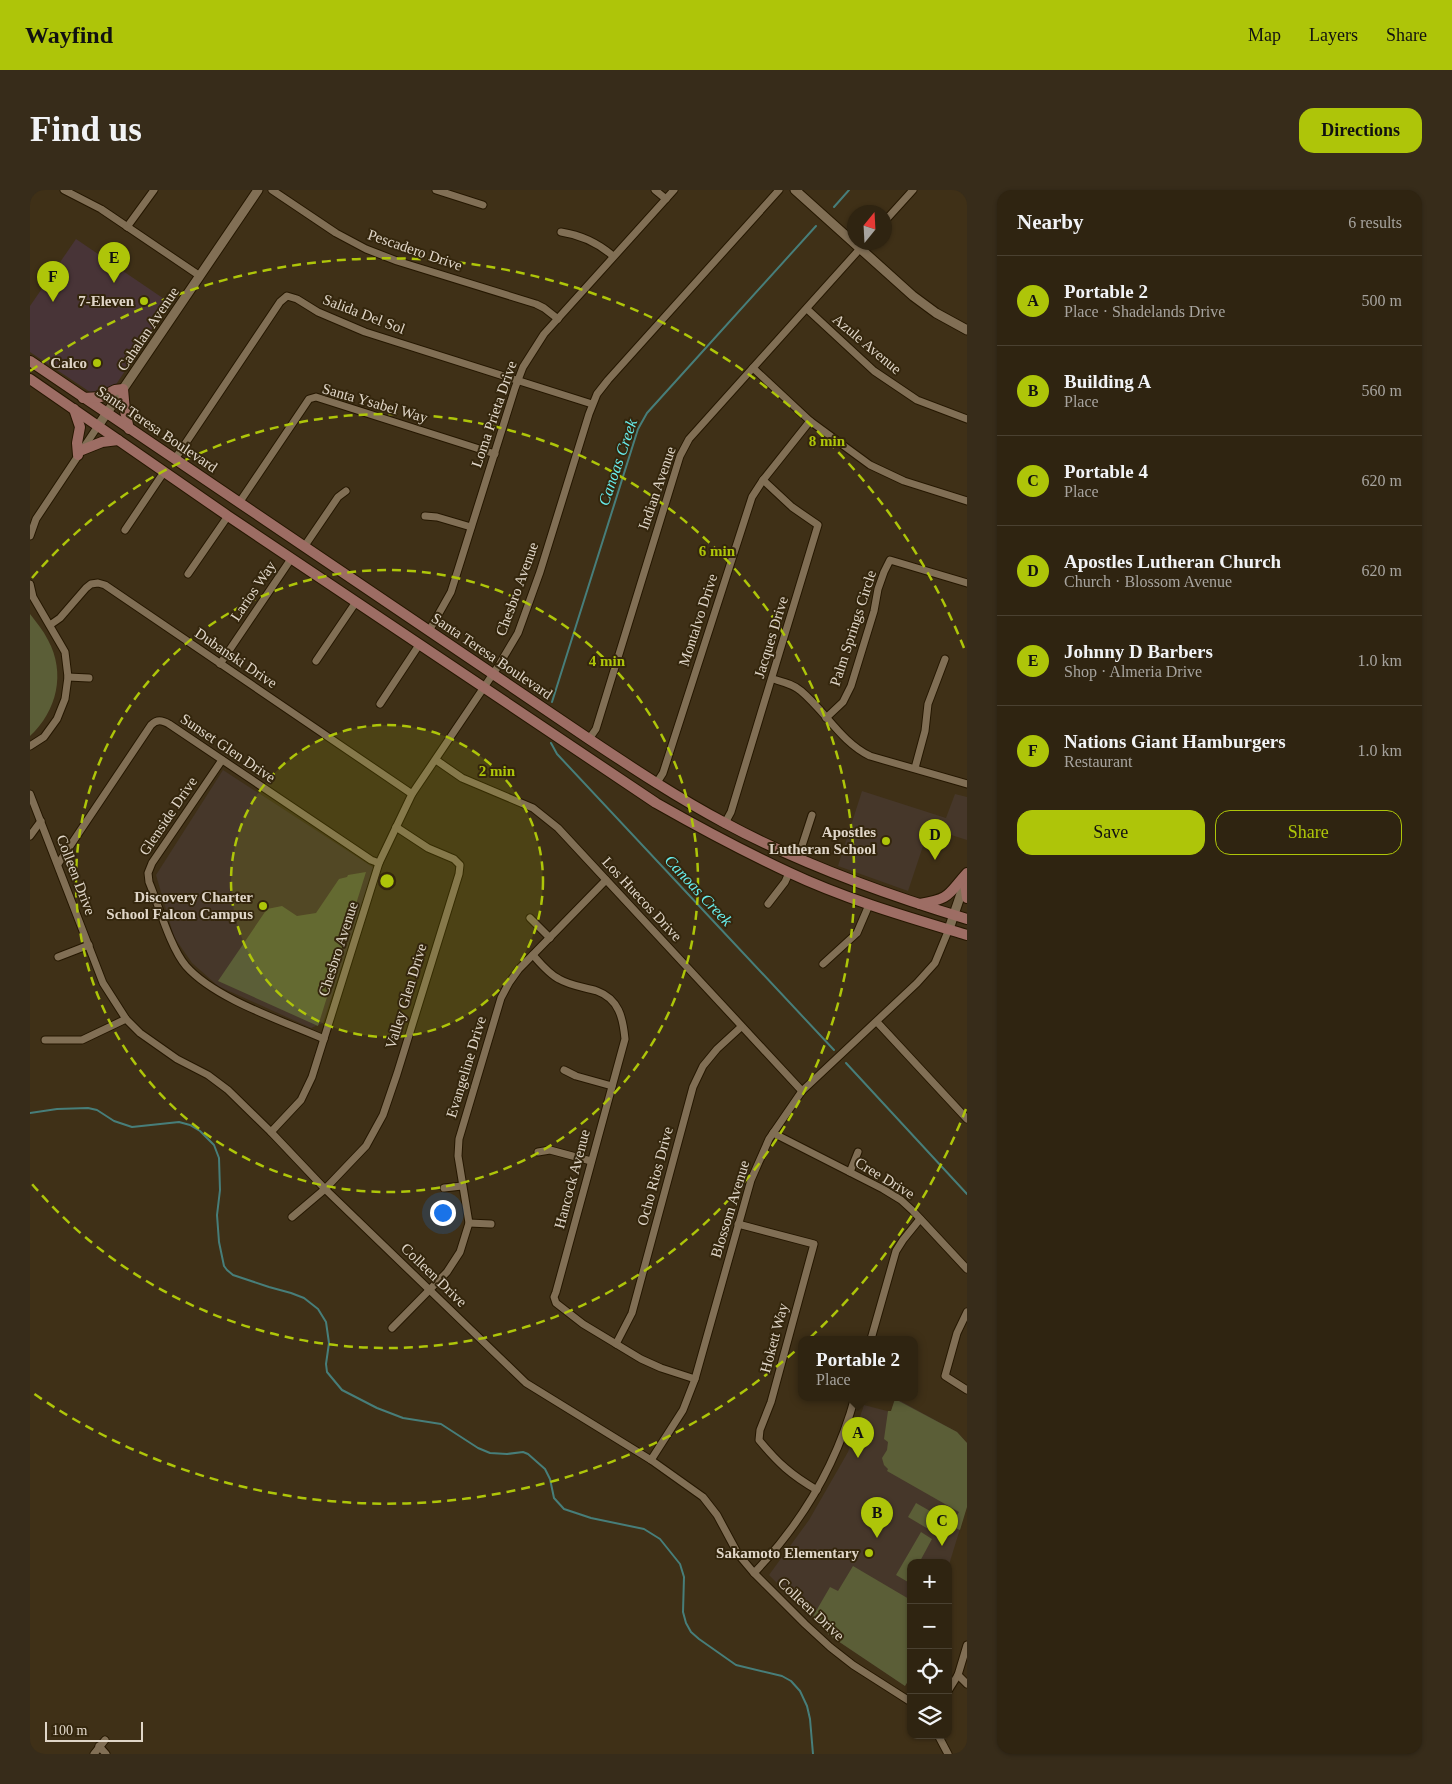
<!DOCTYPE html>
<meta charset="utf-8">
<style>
:root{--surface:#2f2411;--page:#372c1a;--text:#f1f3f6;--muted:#a7a49f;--line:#4a4131;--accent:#aec509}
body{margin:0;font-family:"Times New Roman",serif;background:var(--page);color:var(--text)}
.controls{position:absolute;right:15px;bottom:15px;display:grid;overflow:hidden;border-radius:10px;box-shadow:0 1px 4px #0004}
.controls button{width:45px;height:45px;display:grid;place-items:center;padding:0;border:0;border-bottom:1px solid var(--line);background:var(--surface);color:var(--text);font:25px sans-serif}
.compass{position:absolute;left:817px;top:15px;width:45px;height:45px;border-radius:50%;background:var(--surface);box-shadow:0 1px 4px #0004;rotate:18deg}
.scale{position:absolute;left:15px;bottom:12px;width:98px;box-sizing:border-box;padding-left:5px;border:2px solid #e0d6c8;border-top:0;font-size:14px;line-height:18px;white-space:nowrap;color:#e0d6c8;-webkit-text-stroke:4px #34260d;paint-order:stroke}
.you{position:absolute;left:412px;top:1022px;width:18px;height:18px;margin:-12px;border:4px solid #fff;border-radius:50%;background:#1a73e8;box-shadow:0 0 0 8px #1a73e833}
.badge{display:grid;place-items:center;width:32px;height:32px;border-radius:50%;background:var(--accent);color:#111;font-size:16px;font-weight:700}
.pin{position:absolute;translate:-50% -41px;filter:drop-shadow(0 1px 2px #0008)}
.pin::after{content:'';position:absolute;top:26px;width:18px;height:15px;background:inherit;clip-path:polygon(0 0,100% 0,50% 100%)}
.popup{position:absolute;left:768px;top:1146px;width:120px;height:65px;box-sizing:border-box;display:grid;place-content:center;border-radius:10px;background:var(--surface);filter:drop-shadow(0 1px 4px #0005);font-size:16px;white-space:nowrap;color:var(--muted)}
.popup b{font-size:19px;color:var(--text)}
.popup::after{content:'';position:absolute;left:50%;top:100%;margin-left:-10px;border:10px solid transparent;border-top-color:var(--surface)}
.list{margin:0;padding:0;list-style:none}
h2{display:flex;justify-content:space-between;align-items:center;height:65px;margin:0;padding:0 20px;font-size:21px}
h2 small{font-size:16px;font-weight:400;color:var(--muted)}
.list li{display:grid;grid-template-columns:32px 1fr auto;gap:15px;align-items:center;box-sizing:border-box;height:90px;padding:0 20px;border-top:1px solid var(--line)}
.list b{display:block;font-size:19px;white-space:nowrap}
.list p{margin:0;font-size:16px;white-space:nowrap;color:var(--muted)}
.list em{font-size:16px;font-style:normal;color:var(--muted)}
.actions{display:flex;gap:10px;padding:15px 20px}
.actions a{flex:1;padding:11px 0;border:1px solid var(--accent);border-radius:15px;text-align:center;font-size:18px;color:var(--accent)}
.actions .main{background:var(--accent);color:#111}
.icon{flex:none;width:28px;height:28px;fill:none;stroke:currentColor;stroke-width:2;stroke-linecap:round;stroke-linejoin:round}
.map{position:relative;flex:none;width:937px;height:1564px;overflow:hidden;border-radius:15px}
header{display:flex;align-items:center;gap:30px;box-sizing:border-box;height:70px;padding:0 25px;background:var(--accent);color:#111}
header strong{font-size:24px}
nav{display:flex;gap:28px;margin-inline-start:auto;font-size:18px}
.intro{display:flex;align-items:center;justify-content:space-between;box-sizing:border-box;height:120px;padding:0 30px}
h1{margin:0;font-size:35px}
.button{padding:12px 22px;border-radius:15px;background:var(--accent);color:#111;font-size:18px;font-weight:700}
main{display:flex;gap:30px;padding:0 30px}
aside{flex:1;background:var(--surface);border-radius:15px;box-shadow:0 1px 4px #0004}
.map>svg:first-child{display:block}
.commercial{fill:#483437}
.education{fill:#46372a}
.green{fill:#5b5e37}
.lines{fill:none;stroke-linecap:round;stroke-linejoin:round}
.stream{stroke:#477e7a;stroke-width:2}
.minor-casing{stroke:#251701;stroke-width:9}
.tertiary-casing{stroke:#251701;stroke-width:11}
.secondary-casing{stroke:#251701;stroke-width:12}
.minor{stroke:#816f55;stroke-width:7}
.tertiary{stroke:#816f55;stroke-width:9}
.secondary{stroke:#9d6d64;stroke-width:10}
.ring{fill:none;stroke:#aec509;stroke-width:2.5;stroke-dasharray:9 6}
.poi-dot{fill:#aec509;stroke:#34260d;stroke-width:2}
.labels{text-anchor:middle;stroke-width:4;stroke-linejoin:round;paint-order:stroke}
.street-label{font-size:15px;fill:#e0d6c8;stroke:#34260d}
.poi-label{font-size:15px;font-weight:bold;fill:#e0d6c8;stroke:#34260d;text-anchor:end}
.water-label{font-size:16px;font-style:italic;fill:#67eeee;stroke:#34260d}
.centre{fill:#aec509;stroke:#34260d;stroke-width:2.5}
.ring-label{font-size:15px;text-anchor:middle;font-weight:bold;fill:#aec509;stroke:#34260d;stroke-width:4;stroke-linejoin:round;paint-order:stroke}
</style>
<header>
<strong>Wayfind</strong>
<nav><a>Map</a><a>Layers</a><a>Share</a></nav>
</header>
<div class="intro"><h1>Find us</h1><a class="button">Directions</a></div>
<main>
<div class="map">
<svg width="937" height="1564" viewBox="0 0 937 1564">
<rect width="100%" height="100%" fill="#3f3017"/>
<path class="commercial" d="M46,49L140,113L85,196L74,204L60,202L0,162V116Z"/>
<g class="education">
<path d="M193,580L344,678L293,833L281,838L188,796L162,773L144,747L126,685Z"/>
<path d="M832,601L916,628L925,604L937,607V650L899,638L878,701L808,676Z"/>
<path d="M865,1208L927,1242L937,1253V1316L918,1378V1373H881V1486L875,1496L799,1445L739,1385L779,1330L818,1262L834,1215L861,1222Z"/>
</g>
<g class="green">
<path d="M0,424C6,432 13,440 18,450C36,483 27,521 0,546Z"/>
<path d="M336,682L288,836L188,791L237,719L252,716L267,726L286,723L309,689L317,687L318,685Z"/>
<path d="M865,1209L927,1242L937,1253V1317L930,1340L925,1338L922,1334L929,1322L857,1281L858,1279L854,1275L852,1268L857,1260L858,1252L854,1249L858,1221H861Z"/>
<path d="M886,1313L914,1329L905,1343L878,1327Z"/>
<path d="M891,1342L902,1349L889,1373H881V1387L878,1392L866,1385Z"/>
<path d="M823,1376L879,1409L881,1406L879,1414L881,1415V1486L875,1496L799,1445L782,1428L800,1397L808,1401Z"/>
</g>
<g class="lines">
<g class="stream">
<path d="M804,17L819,0"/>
<path d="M522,512L608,239L617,223L786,36"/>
<path d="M521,553L527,564L804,860"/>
<path d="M816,873L937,1004"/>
<path d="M0,923L27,919L58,918L67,920L84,931L102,937L149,932L160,935L170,941L184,955L189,968L190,1000L187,1025L189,1052L194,1076L197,1080L203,1085L239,1097L261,1103L274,1108L288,1119L296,1132L299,1153L296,1174L297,1182L312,1200L347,1218L373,1228L411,1234L448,1258L460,1263L477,1264L493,1262L498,1264L515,1279L520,1289L524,1308L534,1319L561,1328L614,1339L630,1349L650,1374L654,1387L653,1422L656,1433L661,1442L669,1449L706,1475L752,1486L761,1491L770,1501L777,1516L780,1529L783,1564"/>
</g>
<defs>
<g id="minor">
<path d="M34,0L71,19L170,86"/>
<path d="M242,0L306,43L336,59L367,71L506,114L514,118L528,129"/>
<path d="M406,0L453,15"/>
<path d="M625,0L636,9"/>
<path d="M854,32L883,0"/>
<path d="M97,37L124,0"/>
<path d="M531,42C551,45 568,53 583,66"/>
<path d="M777,119L844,181L887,210L937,229"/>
<path d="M723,178L780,231L840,275L874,291L937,311"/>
<path d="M145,269L250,112L257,106L267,109L288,122L335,142L562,214"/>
<path d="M209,313L275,215L279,209L286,207L465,264"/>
<path d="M395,326L407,327L441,337"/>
<path d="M95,340L134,282"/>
<path d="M0,346L6,329L68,236"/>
<path d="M274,357L308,307L316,301"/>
<path d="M158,384L198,326"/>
<path d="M0,394L3,407L35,462L38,487L35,509L27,529L14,547L0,556"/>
<path d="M20,435L30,428L56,398L61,394L68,393L75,395L382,604"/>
<path d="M399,441L421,402L485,198L493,177L514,144L644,0"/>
<path d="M286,471L326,412"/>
<path d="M190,474L261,369"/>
<path d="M38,487L59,488"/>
<path d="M743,489C753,492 763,494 771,501C796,522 811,552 840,566L937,594"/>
<path d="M350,514L389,455"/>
<path d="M796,528L813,512L821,496L844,421L848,399L854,382L860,370L937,393"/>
<path d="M559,549L566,539L650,266L659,249L836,52"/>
<path d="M192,570L122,673L118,683L119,692C129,716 140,757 156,776C185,809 253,831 294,849"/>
<path d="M406,570L432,588L503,618L528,638L772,901"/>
<path d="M885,578L895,541L898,514L915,469"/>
<path d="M626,594L633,583L722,307L733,290L780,231"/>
<path d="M0,604L73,793L96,829L110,843L147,869L178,885L198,900L241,942L295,999L496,1193L621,1270L673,1307L687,1325L708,1364L724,1383L775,1434L800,1457L823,1475L881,1512"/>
<path d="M695,633L701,622L788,335L762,317L733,290"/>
<path d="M0,646L11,631"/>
<path d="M768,668L782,625"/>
<path d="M28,674L121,535C127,529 132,530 139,534L341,670L349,673"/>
<path d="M738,714L755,692L759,683"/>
<path d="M500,728L520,748"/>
<path d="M503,765C510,773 519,784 529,789C541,796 554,797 567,801C589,809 593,828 595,849L526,1102L524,1107L526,1113L553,1134L611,1169L631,1178L665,1189"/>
<path d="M28,767L59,755"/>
<path d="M793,774L827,743L839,715"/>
<path d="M847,832L937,929"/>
<path d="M15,850H52L96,829"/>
<path d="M534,880L546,886L582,896"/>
<path d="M241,942L271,910L282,887L349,673L382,604L469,475L488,443L510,382L559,224L567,204L578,190L749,0"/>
<path d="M743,943L853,999L871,1010L883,1021L937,1079"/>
<path d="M508,962L520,960L561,971"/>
<path d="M820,982L828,962"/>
<path d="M414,998L432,996"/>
<path d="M262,1027L295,999L336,956L353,925L367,884L429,684L430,675L424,669L398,658L366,637"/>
<path d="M439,1033L461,1034"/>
<path d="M708,1034L784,1054L741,1212L730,1240L729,1250C748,1273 761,1285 787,1300"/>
<path d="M937,1122L927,1143L915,1186L937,1200"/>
<path d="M362,1138L417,1082L430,1062L439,1033L428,966L429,949L471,808L479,793L489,779L576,690"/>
<path d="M841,1149L866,1061L873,1050L890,1029"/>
<path d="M586,1154L602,1123L663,897L673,876L687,859L711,837"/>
<path d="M621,1270L653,1220L665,1189L721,990L739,949L772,901L887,793L905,773L919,739"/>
<path d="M724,1383C772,1333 807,1273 825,1207"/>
<path d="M928,1485L937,1494"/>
<path d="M918,1501L928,1485L937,1455"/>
<path d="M908,1545L918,1564"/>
<path d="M69,1556L76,1564"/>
<path d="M64,1564L75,1550"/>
</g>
<g id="tertiary">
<path d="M765,0L883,106L906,123L937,140"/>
<path d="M68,236L228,0"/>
<path d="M919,739L935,692"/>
</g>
<g id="secondary">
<path d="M0,171L559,549C604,579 648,608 695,633C771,674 854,704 937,729"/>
<path d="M0,189L198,326L626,613C670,638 713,661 758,682C815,709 877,727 937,745"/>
<path d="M53,208L71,207L85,200L93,199L95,221L99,239"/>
<path d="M44,219L50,237L47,253L48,265"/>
<path d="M52,260L72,252L88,250"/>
<path d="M935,693L937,708"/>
<path d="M890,714C922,708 917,705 937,683"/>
</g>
</defs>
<use href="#minor" class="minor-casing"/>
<use href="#tertiary" class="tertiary-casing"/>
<use href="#secondary" class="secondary-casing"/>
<use href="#minor" class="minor"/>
<use href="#tertiary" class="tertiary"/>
<use href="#secondary" class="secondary"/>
</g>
<circle cx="357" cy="691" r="156" fill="#aec509" fill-opacity=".12"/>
<g class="ring">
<circle cx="357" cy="691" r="156"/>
<circle cx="357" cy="691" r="311"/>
<path d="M2 388A467 467 0 1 1 2 994"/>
<path d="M936 919A622 622 0 0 1 0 1201M0 181A622 622 0 0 1 936 463"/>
</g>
<g class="poi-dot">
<circle cx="114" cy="111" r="5"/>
<circle cx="67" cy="173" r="5"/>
<circle cx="856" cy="651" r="5"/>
<circle cx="233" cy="716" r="5"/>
<circle cx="839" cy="1363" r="5"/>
</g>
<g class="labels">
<g class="street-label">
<text transform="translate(385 60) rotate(19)" y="5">Pescadero Drive</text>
<text transform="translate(334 124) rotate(21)" y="5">Salida Del Sol</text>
<text transform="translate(118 139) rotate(-56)" y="5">Cahalan Avenue</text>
<text transform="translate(837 154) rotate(40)" y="5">Azule Avenue</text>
<text transform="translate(345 213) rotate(16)" y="5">Santa Ysabel Way</text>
<text transform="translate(464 224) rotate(-71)" y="5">Loma Prieta Drive</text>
<text transform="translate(127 239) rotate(34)" y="5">Santa Teresa Boulevard</text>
<text transform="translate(627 298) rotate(-71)" y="5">Indian Avenue</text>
<text transform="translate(487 399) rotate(-70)" y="5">Chesbro Avenue</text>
<text transform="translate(223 401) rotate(-56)" y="5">Larios Way</text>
<text transform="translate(668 430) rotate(-72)" y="5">Montalvo Drive</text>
<text transform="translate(823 438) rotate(-72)" y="5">Palm Springs Circle</text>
<text transform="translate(741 447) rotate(-73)" y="5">Jacques Drive</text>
<text transform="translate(462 466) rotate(34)" y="5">Santa Teresa Boulevard</text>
<text transform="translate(206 468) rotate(34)" y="5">Dubanski Drive</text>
<text transform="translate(198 558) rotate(34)" y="5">Sunset Glen Drive</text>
<text transform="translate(138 626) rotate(-56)" y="5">Glenside Drive</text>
<text transform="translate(46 685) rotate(69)" y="5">Colleen Drive</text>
<text transform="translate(612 709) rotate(47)" y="5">Los Huecos Drive</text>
<text transform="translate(308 759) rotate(-72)" y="5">Chesbro Avenue</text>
<text transform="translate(376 806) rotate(-73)" y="5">Valley Glen Drive</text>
<text transform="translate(436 877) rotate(-73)" y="5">Evangeline Drive</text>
<text transform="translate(625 986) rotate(-75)" y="5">Ocho Rios Drive</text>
<text transform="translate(855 988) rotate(31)" y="5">Cree Drive</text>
<text transform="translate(542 989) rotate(-75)" y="5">Hancock Avenue</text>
<text transform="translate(700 1019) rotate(-73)" y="5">Blossom Avenue</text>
<text transform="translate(404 1085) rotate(44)" y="5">Colleen Drive</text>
<text transform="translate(744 1148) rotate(-75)" y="5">Hokett Way</text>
<text transform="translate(781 1419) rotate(43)" y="5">Colleen Drive</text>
</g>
<g class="poi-label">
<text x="104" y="116">7-Eleven</text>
<text x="57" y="178">Calco</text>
<text x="846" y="647">Apostles<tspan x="846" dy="17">Lutheran School</tspan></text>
<text x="223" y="712">Discovery Charter<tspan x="223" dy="17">School Falcon Campus</tspan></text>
<text x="829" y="1368">Sakamoto Elementary</text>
</g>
<g class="water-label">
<text transform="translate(587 272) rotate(-71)" y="6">Canoas Creek</text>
<text transform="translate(669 700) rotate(47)" y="6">Canoas Creek</text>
</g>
</g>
<circle cx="357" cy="691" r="8" class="centre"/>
<g class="ring-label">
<text x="797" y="256">8 min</text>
<text x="687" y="366">6 min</text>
<text x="577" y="476">4 min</text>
<text x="467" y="586">2 min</text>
</g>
</svg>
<div class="controls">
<button>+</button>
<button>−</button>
<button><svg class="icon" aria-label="locate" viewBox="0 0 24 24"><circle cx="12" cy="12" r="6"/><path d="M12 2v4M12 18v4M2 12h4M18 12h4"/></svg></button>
<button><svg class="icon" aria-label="layers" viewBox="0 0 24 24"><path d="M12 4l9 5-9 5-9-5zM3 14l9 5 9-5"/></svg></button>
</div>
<svg class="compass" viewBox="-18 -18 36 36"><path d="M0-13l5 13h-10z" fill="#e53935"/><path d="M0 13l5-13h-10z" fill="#a7a49f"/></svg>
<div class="scale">100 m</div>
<div class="you"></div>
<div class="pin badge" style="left:828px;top:1268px">A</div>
<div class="popup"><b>Portable 2</b>Place</div>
<div class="pin badge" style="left:847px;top:1348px">B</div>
<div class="pin badge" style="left:912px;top:1356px">C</div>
<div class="pin badge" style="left:905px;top:670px">D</div>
<div class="pin badge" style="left:84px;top:93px">E</div>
<div class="pin badge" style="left:23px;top:112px">F</div>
</div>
<aside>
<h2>Nearby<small>6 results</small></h2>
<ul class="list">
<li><span class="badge">A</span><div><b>Portable 2</b><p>Place · Shadelands Drive</p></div><em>500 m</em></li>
<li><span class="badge">B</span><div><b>Building A</b><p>Place</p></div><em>560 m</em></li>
<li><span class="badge">C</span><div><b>Portable 4</b><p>Place</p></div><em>620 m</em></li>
<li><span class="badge">D</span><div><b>Apostles Lutheran Church</b><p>Church · Blossom Avenue</p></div><em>620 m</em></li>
<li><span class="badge">E</span><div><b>Johnny D Barbers</b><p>Shop · Almeria Drive</p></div><em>1.0 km</em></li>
<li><span class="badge">F</span><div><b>Nations Giant Hamburgers</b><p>Restaurant</p></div><em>1.0 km</em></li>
</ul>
<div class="actions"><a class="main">Save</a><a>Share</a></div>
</aside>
</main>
